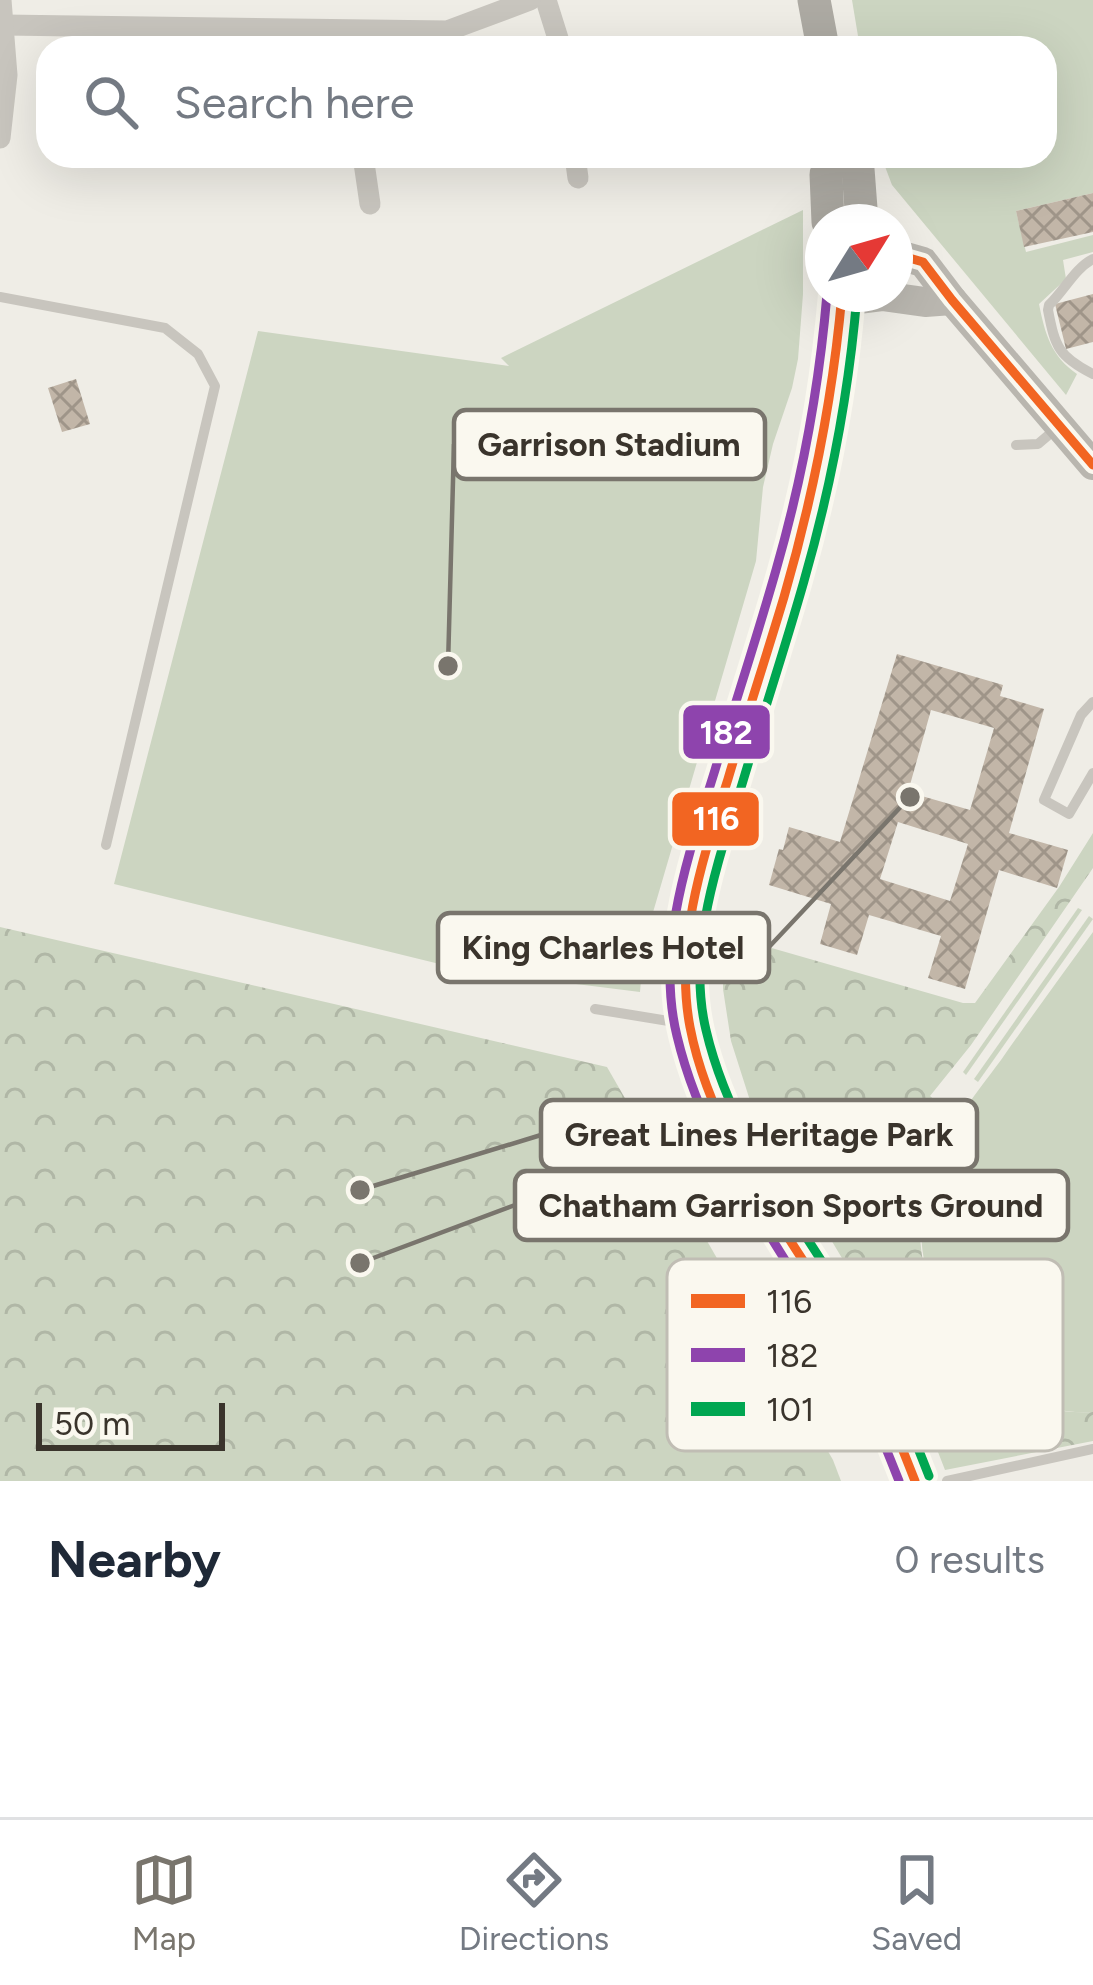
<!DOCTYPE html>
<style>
:root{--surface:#fff;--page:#f6f6f7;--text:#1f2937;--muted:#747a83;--line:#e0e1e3;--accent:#79756d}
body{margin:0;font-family:Figtree,sans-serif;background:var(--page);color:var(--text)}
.compass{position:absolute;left:805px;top:204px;width:108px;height:108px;border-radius:50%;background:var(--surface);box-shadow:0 12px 48px #0002;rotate:53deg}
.scale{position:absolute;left:36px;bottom:30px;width:189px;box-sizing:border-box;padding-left:12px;border:6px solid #3a342c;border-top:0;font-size:33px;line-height:42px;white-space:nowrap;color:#3a342c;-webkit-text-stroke:9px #faf8ef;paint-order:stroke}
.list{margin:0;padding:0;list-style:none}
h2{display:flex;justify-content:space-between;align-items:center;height:156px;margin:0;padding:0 48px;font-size:51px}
h2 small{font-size:39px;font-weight:400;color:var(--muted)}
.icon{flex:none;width:66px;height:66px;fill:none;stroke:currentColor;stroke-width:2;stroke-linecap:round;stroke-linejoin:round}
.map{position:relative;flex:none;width:1093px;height:1481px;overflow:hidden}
.search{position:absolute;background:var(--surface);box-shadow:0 12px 48px #0002;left:36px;right:36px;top:36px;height:132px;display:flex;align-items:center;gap:30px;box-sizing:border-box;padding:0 42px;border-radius:36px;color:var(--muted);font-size:45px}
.sheet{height:336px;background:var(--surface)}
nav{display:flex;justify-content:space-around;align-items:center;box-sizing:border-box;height:168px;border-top:3px solid var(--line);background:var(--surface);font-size:33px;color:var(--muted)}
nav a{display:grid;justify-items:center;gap:6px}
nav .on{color:var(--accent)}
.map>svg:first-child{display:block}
.grass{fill:#ccd5c1}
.forest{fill:url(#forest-crowns)}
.building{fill:url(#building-cross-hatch);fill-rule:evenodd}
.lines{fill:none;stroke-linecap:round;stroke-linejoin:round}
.lane{stroke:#c8c5be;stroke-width:10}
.street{stroke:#c8c5be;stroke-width:21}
.secondary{stroke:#b9b6af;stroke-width:30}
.primary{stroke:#adaaa3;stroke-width:33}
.bus-1-casing{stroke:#faf8ef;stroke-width:18}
.bus-2-casing{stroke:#faf8ef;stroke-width:18}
.bus-3-casing{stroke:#faf8ef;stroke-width:18}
.bus-1{stroke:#f26522;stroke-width:9}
.bus-2{stroke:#8e44ad;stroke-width:9}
.bus-3{stroke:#00a651;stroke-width:9}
.key{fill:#faf8ef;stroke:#c0bdb4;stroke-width:3}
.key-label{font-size:33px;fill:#3a342c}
.leader{fill:none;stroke:#79756d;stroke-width:4.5}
.callout-dot{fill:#79756d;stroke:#faf8ef;stroke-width:4.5}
.callout{fill:#faf8ef;stroke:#79756d;stroke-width:4.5}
.callout-label{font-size:33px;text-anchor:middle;font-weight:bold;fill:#3a342c}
.line-badge{stroke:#faf8ef;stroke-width:4.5}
.badge-label{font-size:33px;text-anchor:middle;font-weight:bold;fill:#fff}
</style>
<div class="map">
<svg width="1093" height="1481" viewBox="0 0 1093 1481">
<defs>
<pattern id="forest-crowns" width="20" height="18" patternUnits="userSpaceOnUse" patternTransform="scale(3)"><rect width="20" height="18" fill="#ccd5c1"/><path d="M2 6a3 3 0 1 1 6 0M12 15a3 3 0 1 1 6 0" fill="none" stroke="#b0b7a6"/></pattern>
<pattern id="building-cross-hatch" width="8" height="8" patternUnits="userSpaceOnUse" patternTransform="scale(3)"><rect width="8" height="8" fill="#c2b6a8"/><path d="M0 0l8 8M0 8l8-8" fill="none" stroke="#9f9589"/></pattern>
</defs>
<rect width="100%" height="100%" fill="#efede6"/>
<g class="grass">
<path d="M852,0H1093V193L1016,211L1026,252L1093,235V252L1063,260L1066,279L1039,304C1045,334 1051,356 1077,374L1066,395L892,185L881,156H1045V48H860Z"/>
<path d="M803,210V294L798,359L792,388L773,444L763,487L756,561L644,943L640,992L464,970L114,884L258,331L509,366L501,358Z"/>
<path d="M1078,908L1082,910L966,1075L963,1072Z"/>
<path d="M1089,916L1093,919L978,1082L974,1079Z"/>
<path d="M1093,932V1412C1044,1415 1004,1392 970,1359C951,1340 937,1314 930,1287C921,1253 917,1222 926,1187C939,1139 972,1099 1001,1060C1031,1017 1062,975 1093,932Z"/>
</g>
<g class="forest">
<path d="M1093,833V868L971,1045L930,1096L958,1120C941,1152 921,1186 920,1223C917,1318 992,1419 1093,1412V1441L945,1470L910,1380L887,1333L753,1110L731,1041L723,989V934L963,1003H975L1059,887Z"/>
<path d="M0,927L607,1067L833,1460L841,1481H0Z"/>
</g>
<g class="building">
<path d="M1093,193V232L1024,247L1016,211Z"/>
<path d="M1093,294V342L1066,349L1055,304Z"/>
<path d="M76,379L90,424L62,432L48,388Z"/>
<path d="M897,654L1003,685L1000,696L1044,709L1009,833L1068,850L1057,888L999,870L965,989L928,978L941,936L869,915L857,955L820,944L831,904L769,885L779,849L783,850L789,827L840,842ZM931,710L994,728L970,810L908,792ZM898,822L968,844L950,901L880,879Z"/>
</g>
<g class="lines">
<g class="lane">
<path d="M1093,259C1075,268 1064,291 1049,305L1048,310C1055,347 1059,357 1093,374"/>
<path d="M0,297L165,328L198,354L215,386L106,845"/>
<path d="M1016,445L1038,444L1058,427"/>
<path d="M1093,702L1081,715L1044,800L1069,814L1093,773"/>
<path d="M595,1009L687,1024"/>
<path d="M947,1481L1093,1449"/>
</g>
<g class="street">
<path d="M546,0L561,48"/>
<path d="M4,25L447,31L530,0"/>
<path d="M0,138L7,75L1,0"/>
<path d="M363,156L370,204"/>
<path d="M575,156L578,178"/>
</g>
<g class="secondary">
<path d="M895,254L923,262L952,300L1093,465"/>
<path d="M842,301L882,296L925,302L952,300"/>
</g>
<g class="primary">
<path d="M814,0L823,48"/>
<path d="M847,156L858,169L862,222"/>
<path d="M828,222L826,174L836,156"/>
<path d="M842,294C836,378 822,462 799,544C779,617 755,689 733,761C708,845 672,939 690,1028C713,1140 791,1235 848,1333C875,1380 895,1430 915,1481"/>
</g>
<defs>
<g id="bus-1">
<path d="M895,254L923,262L952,300L1093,465"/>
<path d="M842,294C833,397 813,497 784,597C766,657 746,718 728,779C703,858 674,943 690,1027C712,1141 791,1235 848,1332C875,1379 895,1430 915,1481"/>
</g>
<path id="bus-2" d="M827,294C819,388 802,480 776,570C757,637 735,703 715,770C689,854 655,947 677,1036C704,1150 777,1241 835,1341C861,1385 880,1433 899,1481"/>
<path id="bus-3" d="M857,295C849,393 831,487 804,581C785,648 763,714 743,781C719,860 686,947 706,1030C732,1141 806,1230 862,1326C889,1374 909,1425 929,1476"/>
</defs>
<use href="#bus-1" class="bus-1-casing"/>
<use href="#bus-2" class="bus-2-casing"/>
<use href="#bus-3" class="bus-3-casing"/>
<use href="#bus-1" class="bus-1"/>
<use href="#bus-2" class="bus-2"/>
<use href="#bus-3" class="bus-3"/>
</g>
<rect x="667" y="1259" width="396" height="192" rx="18" class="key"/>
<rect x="691" y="1294" width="54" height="14" fill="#f26522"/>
<rect x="691" y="1348" width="54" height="14" fill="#8e44ad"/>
<rect x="691" y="1402" width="54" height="14" fill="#00a651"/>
<g class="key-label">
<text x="766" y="1313">116</text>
<text x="766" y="1367">182</text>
<text x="766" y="1421">101</text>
</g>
<path class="leader" d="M448 666L454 444M910 797L769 947M360 1190L541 1135M360 1263L515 1205"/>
<g class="callout-dot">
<circle cx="448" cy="666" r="12"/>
<circle cx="910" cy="797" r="12"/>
<circle cx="360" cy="1190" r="12"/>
<circle cx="360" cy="1263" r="12"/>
</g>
<g class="callout">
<rect x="454" y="410" width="311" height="69" rx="12"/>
<rect x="438" y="913" width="331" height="69" rx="12"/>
<rect x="541" y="1100" width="436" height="69" rx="12"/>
<rect x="515" y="1171" width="553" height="69" rx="12"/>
</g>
<g class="callout-label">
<text x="609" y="456">Garrison Stadium</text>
<text x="603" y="959">King Charles Hotel</text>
<text x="759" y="1146">Great Lines Heritage Park</text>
<text x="791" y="1217">Chatham Garrison Sports Ground</text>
</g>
<g class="line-badge">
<rect x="681" y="703" width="91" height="58" rx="12" fill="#8e44ad"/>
<rect x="670" y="790" width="91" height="58" rx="12" fill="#f26522"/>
</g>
<g class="badge-label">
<text x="726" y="744">182</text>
<text x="716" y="830">116</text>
</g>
</svg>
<svg class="compass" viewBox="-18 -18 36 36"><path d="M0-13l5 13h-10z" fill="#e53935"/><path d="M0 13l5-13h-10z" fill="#747a83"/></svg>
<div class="scale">50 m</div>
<div class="search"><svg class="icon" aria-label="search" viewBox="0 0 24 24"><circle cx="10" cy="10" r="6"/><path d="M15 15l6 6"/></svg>Search here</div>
</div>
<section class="sheet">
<h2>Nearby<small>0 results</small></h2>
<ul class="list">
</ul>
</section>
<nav>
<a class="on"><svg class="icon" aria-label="map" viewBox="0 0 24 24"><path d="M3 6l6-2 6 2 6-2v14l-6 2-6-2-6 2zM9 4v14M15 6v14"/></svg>Map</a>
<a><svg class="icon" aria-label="directions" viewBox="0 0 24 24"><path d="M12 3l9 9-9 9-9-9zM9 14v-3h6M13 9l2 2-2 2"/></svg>Directions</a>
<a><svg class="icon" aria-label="saved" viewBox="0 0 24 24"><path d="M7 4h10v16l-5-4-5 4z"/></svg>Saved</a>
</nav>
